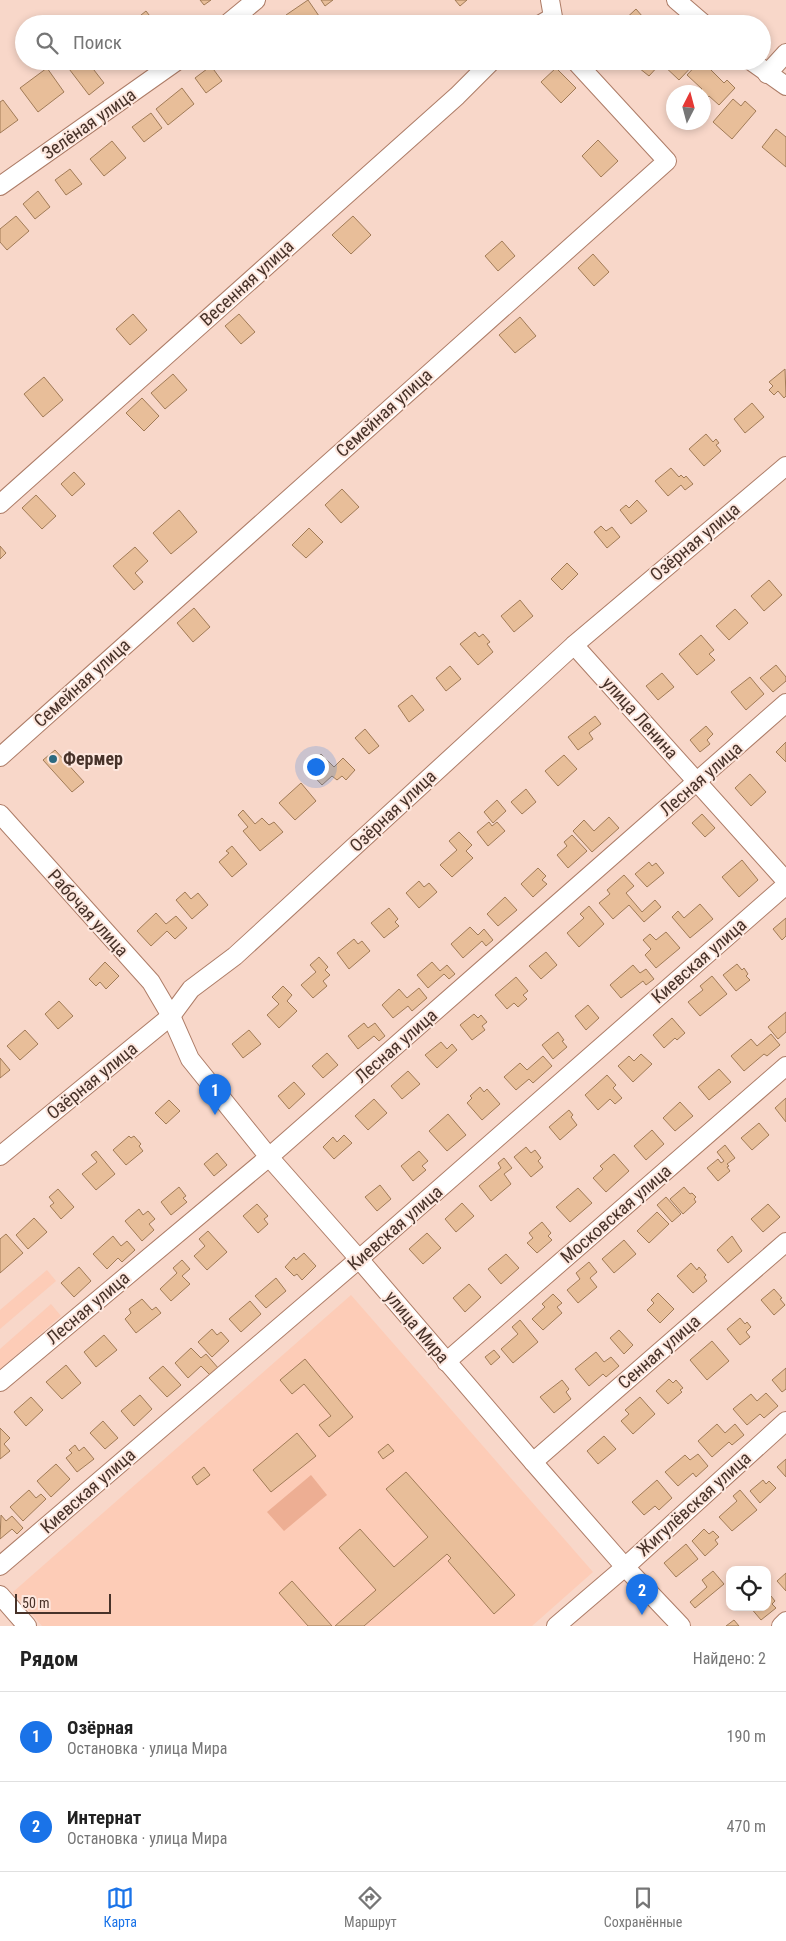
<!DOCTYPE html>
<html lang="ru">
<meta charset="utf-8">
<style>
:root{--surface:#fff;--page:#f6f6f6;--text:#222;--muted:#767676;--line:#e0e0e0;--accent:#1a73e8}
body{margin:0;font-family:"Roboto Condensed",sans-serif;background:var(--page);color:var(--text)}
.controls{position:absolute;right:15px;bottom:15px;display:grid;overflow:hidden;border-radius:10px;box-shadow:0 2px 8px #0003}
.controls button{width:45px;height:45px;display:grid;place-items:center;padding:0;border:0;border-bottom:1px solid var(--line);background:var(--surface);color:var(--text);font:25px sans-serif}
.compass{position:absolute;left:666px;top:85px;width:45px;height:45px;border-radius:50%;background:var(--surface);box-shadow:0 2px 8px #0003;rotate:6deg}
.scale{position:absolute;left:15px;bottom:12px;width:96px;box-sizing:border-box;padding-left:5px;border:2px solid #473229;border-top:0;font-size:14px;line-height:18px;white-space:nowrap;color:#473229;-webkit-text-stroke:4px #fde7de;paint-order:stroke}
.you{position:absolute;left:315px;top:766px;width:18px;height:18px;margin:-12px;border:4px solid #fff;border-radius:50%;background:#1a73e8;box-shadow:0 0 0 8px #1a73e833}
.badge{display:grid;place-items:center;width:32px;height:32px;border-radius:50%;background:var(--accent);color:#fff;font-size:16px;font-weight:700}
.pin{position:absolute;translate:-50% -41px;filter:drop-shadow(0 1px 2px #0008)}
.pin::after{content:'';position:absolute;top:26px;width:18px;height:15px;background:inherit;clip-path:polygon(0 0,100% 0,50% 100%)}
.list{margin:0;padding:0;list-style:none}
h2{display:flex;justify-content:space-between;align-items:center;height:65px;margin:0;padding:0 20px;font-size:21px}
h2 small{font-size:16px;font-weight:400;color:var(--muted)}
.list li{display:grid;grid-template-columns:32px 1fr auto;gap:15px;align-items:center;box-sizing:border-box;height:90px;padding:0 20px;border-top:1px solid var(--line)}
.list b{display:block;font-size:19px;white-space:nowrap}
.list p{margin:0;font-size:16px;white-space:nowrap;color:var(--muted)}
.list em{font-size:16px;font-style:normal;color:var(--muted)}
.icon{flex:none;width:28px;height:28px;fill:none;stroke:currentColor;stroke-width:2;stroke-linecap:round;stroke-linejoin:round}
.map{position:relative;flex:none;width:786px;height:1626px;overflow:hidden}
.search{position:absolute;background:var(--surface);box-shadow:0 2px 8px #0003;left:15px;right:15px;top:15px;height:55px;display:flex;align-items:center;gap:12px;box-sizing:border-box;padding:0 18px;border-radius:28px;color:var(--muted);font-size:19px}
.sheet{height:245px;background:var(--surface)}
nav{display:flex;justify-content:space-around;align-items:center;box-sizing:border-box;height:70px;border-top:1px solid var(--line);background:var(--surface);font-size:14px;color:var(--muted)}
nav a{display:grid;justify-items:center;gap:2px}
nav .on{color:var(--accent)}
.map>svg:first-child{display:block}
.built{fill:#fdccb7}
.green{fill:#edae93}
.building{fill:#e8be99;stroke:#a17b57}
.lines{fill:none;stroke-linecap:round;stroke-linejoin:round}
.minor-casing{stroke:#ad7c67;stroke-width:20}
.minor{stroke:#fff;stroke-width:18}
.poi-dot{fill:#2c6a80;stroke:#fde7de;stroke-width:2}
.labels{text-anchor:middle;stroke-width:4;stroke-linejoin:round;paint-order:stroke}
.street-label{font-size:18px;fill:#473229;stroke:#fde7de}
.poi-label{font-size:18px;font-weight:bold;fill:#473229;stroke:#fde7de;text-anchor:start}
</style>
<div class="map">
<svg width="786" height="1626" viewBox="0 0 786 1626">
<rect width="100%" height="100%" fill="#f8d7c9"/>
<g class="built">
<path d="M47,1270L56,1281L0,1329V1310Z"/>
<path d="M351,1295L593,1572L532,1626H42L13,1592Z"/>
<path d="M51,1304L61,1316L0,1369V1349Z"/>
</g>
<path class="green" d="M311,1475L327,1495L284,1531L267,1512Z"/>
<g class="building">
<path d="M200,0H211L204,5Z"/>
<path d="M308,0L319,16L308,24H293L286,15Z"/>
<path d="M321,0H333L325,6Z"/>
<path d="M455,0H467L460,6Z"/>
<path d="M636,9L649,24H620Z"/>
<path d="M146,11L156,24H130Z"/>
<path d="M63,61H87L104,83L89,95Z"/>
<path d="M645,61H697L679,80L661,63L649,76L639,68Z"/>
<path d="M700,61H708L714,67L711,70L724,83L727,80L735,88L719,105L709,96L705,100L704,99V92H699L702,89L687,75Z"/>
<path d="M211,66L222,81L206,93L195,78Z"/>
<path d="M47,68L64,92L38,112L20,88Z"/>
<path d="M556,68L576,88L561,103L541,82Z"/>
<path d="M182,88L194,104L168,125L156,109Z"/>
<path d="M733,99L741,106L745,101L756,111L732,139L713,122Z"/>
<path d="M3,100L18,120L0,133V102Z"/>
<path d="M151,113L162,128L144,142L132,127Z"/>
<path d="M776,129L786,137V167L762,147Z"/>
<path d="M598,140L618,161L601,177L582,156Z"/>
<path d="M112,141L126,158L104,176L90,159Z"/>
<path d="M70,169L82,184L66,195L55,180Z"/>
<path d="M38,191L50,207L35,219L23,204Z"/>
<path d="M16,216L29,231L7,250L0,242V229Z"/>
<path d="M353,216L371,235L351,254L332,235Z"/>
<path d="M502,241L515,256L498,271L485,256Z"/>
<path d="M593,254L609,272L594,286L578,268Z"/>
<path d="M133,314L147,330L130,345L116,329Z"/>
<path d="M239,314L255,332L241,344L225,326Z"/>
<path d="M520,317L536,336L515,353L499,335Z"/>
<path d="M785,369L786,396L784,398L778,391L774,395L769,390L773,386L769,382Z"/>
<path d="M173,374L187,390L165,409L151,393Z"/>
<path d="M44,377L63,400L43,417L24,394Z"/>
<path d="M142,398L159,416L144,431L126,413Z"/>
<path d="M752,403L764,417L745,433L734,419Z"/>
<path d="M706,434L713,442L716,439L719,443L716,445L721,451L704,466L689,449Z"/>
<path d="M671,468L679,477L681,475L684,478L686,476L693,484L685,490L681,485L668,496L655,481Z"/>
<path d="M74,472L85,484L72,496L61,484Z"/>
<path d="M342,489L359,507L341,523L325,505Z"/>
<path d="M36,495L56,516L42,529L22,508Z"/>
<path d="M637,500L647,511L631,524L620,510L626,505L629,508Z"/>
<path d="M179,510L197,532L171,554L153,533Z"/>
<path d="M601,526L606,531L612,527L620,537L607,548L594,532Z"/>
<path d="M309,528L323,542L306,558L292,545Z"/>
<path d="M0,546L6,553L0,559Z"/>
<path d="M135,547L148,561L135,573L143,582L134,590L113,566Z"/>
<path d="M567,563L578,574L562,590L551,579Z"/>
<path d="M769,580L782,595L764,611L751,596Z"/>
<path d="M520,600L533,616L514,632L501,616Z"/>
<path d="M194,608L210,627L193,642L177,623Z"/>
<path d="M735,609L748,623L729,640L716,626Z"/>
<path d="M475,632L479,637L483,634L490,642L487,644L493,652L478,665L460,644Z"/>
<path d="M701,635L714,650L709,654L715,660L697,675L679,654Z"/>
<path d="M776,665L786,677V681L773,692L760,678Z"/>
<path d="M450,666L461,679L446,691L436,678Z"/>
<path d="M662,673L674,687L658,700L646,686Z"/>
<path d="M750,677L764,694L746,710L731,692Z"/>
<path d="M412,695L424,710L409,722L398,706Z"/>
<path d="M595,716L601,724L589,733L593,739L578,750L568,737Z"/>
<path d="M706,726L713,734L707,740L710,744L700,752L690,740Z"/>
<path d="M365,729L379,746L369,754L355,738Z"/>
<path d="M786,742V762L776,752Z"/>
<path d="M55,750L84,782L72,792L43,760Z"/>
<path d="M321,754L334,767L343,758L355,770L346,780L342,776L337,780L332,776L322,785L306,768Z"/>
<path d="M564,755L577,769L558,786L545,771Z"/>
<path d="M750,774L766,792L751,806L735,788Z"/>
<path d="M301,783L316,801L295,820L279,803Z"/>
<path d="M526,789L536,802L522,814L511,802Z"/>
<path d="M497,800L506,811L493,823L484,812Z"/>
<path d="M243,810L255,824L262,818L269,825L274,822L283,832L260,851L243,831L248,827L238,815Z"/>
<path d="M702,814L715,828L705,837L692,823Z"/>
<path d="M609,817L619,828L592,852L573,831L584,820L594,831Z"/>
<path d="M489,822L492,826L497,822L505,831L488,846L477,832Z"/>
<path d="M459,832L472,845L466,851L473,858L452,877L440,865L457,850L449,841Z"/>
<path d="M572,835L587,851L568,868L557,855L567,846L564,842Z"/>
<path d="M232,846L247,864L232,877L219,862L229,853L226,851Z"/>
<path d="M742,860L758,880L739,897L722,877Z"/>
<path d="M649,862L652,866L656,863L664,873L647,887L635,874Z"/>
<path d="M538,868L546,876L542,880L547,884L533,897L521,884Z"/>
<path d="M624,875L634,886L626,893L642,912L655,900L661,907L644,922L629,905L613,919L599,903L610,894L607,890Z"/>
<path d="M419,881L424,887L429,883L437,892L419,908L406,893Z"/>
<path d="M185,892L191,899L198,893L208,905L192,919L176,900Z"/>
<path d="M505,897L517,910L498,926L487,914Z"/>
<path d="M700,904L713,919L690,938L672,917L678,911L684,918Z"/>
<path d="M589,906L604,924L579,947L567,933L584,918L580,914Z"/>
<path d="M389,908L398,919L395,922L399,926L384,938L371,923Z"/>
<path d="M156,913L166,924L176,916L187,928L175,939L167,931L151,946L137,931Z"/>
<path d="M786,918V936L782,940L773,929Z"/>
<path d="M470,927L478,935L484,929L493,940L486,946L482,941L463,958L451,944Z"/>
<path d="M666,932L680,948L656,968L645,955L651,949L643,940L650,934L656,940Z"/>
<path d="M354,939L358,944L362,941L370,951L349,969L337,953Z"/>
<path d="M546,952L557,965L541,979L529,966Z"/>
<path d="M319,957L328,967L325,970L330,975L323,981L327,986L313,998L301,985L316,972L310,965Z"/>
<path d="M105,962L119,976L106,989L100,982L96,986L89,979Z"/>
<path d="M432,962L440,971L447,965L455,974L449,979L444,974L428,988L417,975Z"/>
<path d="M737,964L742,970L744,968L748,974L746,976L750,980L736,991L723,975Z"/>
<path d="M633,965L640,973L646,969L654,979L646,985L643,981L621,998L610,985Z"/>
<path d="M712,976L727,994L700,1016L688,1002L703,990L700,986Z"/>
<path d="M516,977L528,991L523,995L527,999L518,1007L514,1003L507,1009L495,995Z"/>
<path d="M283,986L292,995L287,1001L297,1011L279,1028L267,1015L279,1004L272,997Z"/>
<path d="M419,988L427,998L412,1011L408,1006L393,1018L382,1005L399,989L407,998Z"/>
<path d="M59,1001L73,1016L58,1029L45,1014Z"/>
<path d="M588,1005L599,1018L586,1030L575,1016Z"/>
<path d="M786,1012V1032L778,1039L768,1027Z"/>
<path d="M474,1014L478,1018L481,1015L487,1022L482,1026L485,1030L472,1040L460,1025Z"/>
<path d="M672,1018L685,1033L677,1040L675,1038L664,1048L653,1035Z"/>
<path d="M364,1023L368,1028L375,1023L385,1036L379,1041L374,1036L358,1049L348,1036Z"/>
<path d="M25,1030L38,1044L20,1060L7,1046Z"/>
<path d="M249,1030L261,1044L243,1058L232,1044Z"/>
<path d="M558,1032L564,1040L562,1041L567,1047L553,1059L542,1045Z"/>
<path d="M771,1034L780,1045L767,1056L764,1054L744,1071L731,1056L751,1039L757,1046Z"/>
<path d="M441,1042L447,1049L452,1044L457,1050L437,1068L425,1055Z"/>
<path d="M327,1053L338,1065L323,1078L312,1066Z"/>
<path d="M641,1054L652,1064L633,1082L618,1066L629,1056L634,1061Z"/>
<path d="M543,1056L552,1066L533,1083L529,1079L516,1090L504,1077L520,1063L527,1070Z"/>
<path d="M0,1058L10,1070L0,1078Z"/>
<path d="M719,1069L731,1082L709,1100L698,1087Z"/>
<path d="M408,1071L420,1084L402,1099L391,1086Z"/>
<path d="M607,1075L616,1085L613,1088L622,1098L615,1104L610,1099L598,1110L585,1095Z"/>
<path d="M294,1082L305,1094L289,1109L278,1096Z"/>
<path d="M480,1087L484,1092L487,1089L500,1104L482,1120L467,1103L472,1098L470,1096Z"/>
<path d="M786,1098V1122L775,1108Z"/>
<path d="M374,1099L387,1113L368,1130L355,1116Z"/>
<path d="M169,1100L180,1111L166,1124L155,1113Z"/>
<path d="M680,1102L693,1116L675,1131L663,1118Z"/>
<path d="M569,1110L573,1115L571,1117L577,1125L560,1140L549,1127Z"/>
<path d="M448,1114L466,1135L447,1151L429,1131Z"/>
<path d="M759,1123L769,1135L752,1150L741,1138Z"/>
<path d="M652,1130L664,1144L646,1160L634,1146Z"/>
<path d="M344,1135L352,1143L334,1159L323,1147L333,1137L337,1142Z"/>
<path d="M129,1136L131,1138L134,1136L141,1144L139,1146L143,1151L126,1165L113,1150Z"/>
<path d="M725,1145L735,1158L727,1164L729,1166L727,1167L730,1171L718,1181L707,1168L718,1159L721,1163L724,1161L717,1152Z"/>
<path d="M526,1147L531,1153L535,1150L541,1158L538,1161L543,1167L531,1177L514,1157Z"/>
<path d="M96,1151L115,1174L96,1190L82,1174L97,1162L91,1155Z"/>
<path d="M419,1151L428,1161L422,1166L426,1170L413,1181L401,1166Z"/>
<path d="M217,1153L227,1165L214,1176L204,1164Z"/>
<path d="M614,1154L629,1171L606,1192L593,1178L603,1169L600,1166Z"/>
<path d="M504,1158L512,1168L504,1174L511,1184L491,1201L479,1186L501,1168L498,1163Z"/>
<path d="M380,1185L391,1199L377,1211L365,1197Z"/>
<path d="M179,1187L186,1196L183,1198L187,1202L171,1215L161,1202Z"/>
<path d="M684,1187L690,1194L692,1193L696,1197L694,1199L696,1202L683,1214L670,1199Z"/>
<path d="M578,1188L592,1203L570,1222L556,1207Z"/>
<path d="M58,1189L74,1207L61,1219L50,1206L54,1203L49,1197Z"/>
<path d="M666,1197L681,1214L672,1222L657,1205Z"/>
<path d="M462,1203L474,1216L456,1232L445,1219Z"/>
<path d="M257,1204L268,1216L264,1219L268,1224L258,1233L243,1216Z"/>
<path d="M768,1204L780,1217L763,1232L751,1219Z"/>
<path d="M139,1209L143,1215L148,1211L155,1219L149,1224L154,1230L142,1241L125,1221Z"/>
<path d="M657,1212L669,1224L649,1243L637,1231Z"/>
<path d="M34,1218L47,1232L28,1249L16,1235Z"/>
<path d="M542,1222L551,1233L548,1236L552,1240L537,1253L527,1243L533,1238L529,1233Z"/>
<path d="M208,1231L227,1252L207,1270L194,1256L205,1246L199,1239Z"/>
<path d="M427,1233L441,1248L423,1264L409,1249Z"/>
<path d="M6,1234L23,1253L0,1273V1239Z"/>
<path d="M113,1236L121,1246L127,1241L135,1250L122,1262L118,1258L107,1269L93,1254Z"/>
<path d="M732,1236L742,1251L728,1263L717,1250Z"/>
<path d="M624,1240L636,1254L614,1273L602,1259Z"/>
<path d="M304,1253L316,1266L302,1280L297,1274L294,1276L285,1267L294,1257L296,1260Z"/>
<path d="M506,1254L519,1268L501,1284L488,1269Z"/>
<path d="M182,1260L190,1269L182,1276L190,1284L171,1301L160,1289L177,1273L173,1268Z"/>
<path d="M589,1262L597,1272L590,1278L597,1287L578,1303L567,1290L580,1279L576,1273Z"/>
<path d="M691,1263L697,1270L699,1267L706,1275L704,1277L707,1281L693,1293L677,1276Z"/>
<path d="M79,1267L91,1281L74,1297L61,1283Z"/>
<path d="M276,1278L286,1291L266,1308L255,1296Z"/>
<path d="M469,1284L481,1297L465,1312L453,1298Z"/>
<path d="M774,1289L782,1298L780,1299L785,1305L774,1315L761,1300Z"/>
<path d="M658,1293L674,1309L660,1323L647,1310L654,1303L651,1300Z"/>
<path d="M553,1294L562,1303L557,1307L562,1313L543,1330L532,1319L545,1307L542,1304Z"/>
<path d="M142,1299L152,1310L156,1307L161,1313L136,1333L125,1319L131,1313L129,1309Z"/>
<path d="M250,1301L261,1314L241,1332L229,1319Z"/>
<path d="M740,1318L745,1324L747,1322L751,1327L746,1332L750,1337L740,1345L727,1329Z"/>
<path d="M520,1320L538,1342L513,1363L501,1349L518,1334L512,1327Z"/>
<path d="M212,1329L217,1335L221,1332L229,1341L212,1357L198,1342Z"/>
<path d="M619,1330L633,1345L624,1354L610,1338Z"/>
<path d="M104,1335L117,1350L96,1367L84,1352Z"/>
<path d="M712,1341L729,1361L707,1380L690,1360Z"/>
<path d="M191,1348L201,1358L206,1354L219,1369L211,1376L201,1366L188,1378L175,1363Z"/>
<path d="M494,1350L500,1357L491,1365L485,1357Z"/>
<path d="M596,1352L604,1362L611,1357L619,1366L606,1377L603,1374L589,1386L575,1369Z"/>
<path d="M305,1359L353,1417L329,1437L319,1425L331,1416L304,1384L292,1394L280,1380Z"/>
<path d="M66,1365L81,1383L62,1399L46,1382Z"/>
<path d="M163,1366L181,1385L167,1397L149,1378Z"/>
<path d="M786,1368V1389L782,1392L772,1380Z"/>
<path d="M669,1379L673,1383L676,1380L683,1388L680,1390L682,1392L668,1404L656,1391Z"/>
<path d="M562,1380L569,1389L566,1392L571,1399L554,1413L540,1397Z"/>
<path d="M766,1393L778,1406L764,1418L760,1414L747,1425L733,1409L751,1394L757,1401Z"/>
<path d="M140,1395L152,1409L134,1426L121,1411Z"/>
<path d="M31,1397L43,1410L26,1426L14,1412Z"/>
<path d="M640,1397L655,1414L633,1434L621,1421L629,1414L625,1410Z"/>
<path d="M103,1421L118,1438L105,1449L90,1433Z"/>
<path d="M717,1424L725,1433L735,1424L744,1435L732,1445L729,1442L712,1457L698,1441Z"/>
<path d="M0,1428L10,1438L4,1444L10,1451L0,1459Z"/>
<path d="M297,1433L316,1456L271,1492L253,1470Z"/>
<path d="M604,1436L616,1449L598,1464L587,1451Z"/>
<path d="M388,1444L394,1451L383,1459L378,1452Z"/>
<path d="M75,1445L79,1451L84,1447L94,1459L77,1472L66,1458L72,1453L69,1450Z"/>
<path d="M698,1454L708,1466L696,1477L693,1473L678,1486L665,1472L685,1455L690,1460Z"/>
<path d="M786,1459V1477L777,1467Z"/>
<path d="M56,1464L70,1479L51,1497L37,1481Z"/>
<path d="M204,1467L210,1475L197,1485L192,1477Z"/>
<path d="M406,1472L515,1595L494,1614L448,1561L451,1558L447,1554L364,1626H335L376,1590L339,1548L360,1529L394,1567L428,1537L386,1489Z"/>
<path d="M657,1480L672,1498L659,1510L655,1506L644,1515L632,1502Z"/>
<path d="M763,1480L766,1484L769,1481L776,1488L760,1503L750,1491Z"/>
<path d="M29,1490L36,1498L41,1494L46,1499L23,1521L10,1507Z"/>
<path d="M740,1490L757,1510L732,1531L719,1517L737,1501L733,1496Z"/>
<path d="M1,1515L6,1521L12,1516L23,1528L17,1534L12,1529L0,1539Z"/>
<path d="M704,1529L709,1534L713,1531L719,1537L715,1540L718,1544L705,1556L692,1541Z"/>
<path d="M686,1544L698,1559L676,1577L664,1563Z"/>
<path d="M713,1571L724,1584L695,1608L690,1602L707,1587L702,1580Z"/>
<path d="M786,1573V1591L777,1581Z"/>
<path d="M292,1581L332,1626H308L279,1593Z"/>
<path d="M771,1596L775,1601L772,1604L776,1608L761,1620L750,1607H767V1599Z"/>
<path d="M734,1620L739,1626H726Z"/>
</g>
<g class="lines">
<defs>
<g id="minor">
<path d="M676,0L704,24"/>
<path d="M227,24L256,0"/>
<path d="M541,24L553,17L550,0"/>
<path d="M751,61L786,86"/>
<path d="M767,74L786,53"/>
<path d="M0,186L177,61"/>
<path d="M0,504L457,96L492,61"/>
<path d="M574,645L786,881"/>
<path d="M0,757L667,161L575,61"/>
<path d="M0,814L151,982L171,1016L190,1059L269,1157L359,1259L533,1462L625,1567L681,1626"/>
<path d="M0,1156L171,1016L191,989L235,956L574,645L786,466"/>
<path d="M446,1362L786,1066"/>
<path d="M0,1382L269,1157L786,703"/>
<path d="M533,1462L786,1242"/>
<path d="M0,1566L359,1259L786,885"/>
<path d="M0,1595L27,1626"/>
<path d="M556,1626L625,1567L786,1421"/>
<path d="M781,1626L786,1621"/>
</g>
</defs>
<use href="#minor" class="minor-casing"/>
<use href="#minor" class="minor"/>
</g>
<circle class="poi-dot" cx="53" cy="759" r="5"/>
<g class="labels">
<g class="street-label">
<text transform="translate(89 124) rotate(-35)" y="6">Зелёная улица</text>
<text transform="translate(247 283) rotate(-42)" y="6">Весенняя улица</text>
<text transform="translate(384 413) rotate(-42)" y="6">Семейная улица</text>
<text transform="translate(695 542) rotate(-40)" y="6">Озёрная улица</text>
<text transform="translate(82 683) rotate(-42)" y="6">Семейная улица</text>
<text transform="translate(640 718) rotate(48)" y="6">улица Ленина</text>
<text transform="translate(701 779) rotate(-41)" y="6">Лесная улица</text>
<text transform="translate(393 811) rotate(-43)" y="6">Озёрная улица</text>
<text transform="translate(88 913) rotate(48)" y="6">Рабочая улица</text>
<text transform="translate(699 961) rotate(-41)" y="6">Киевская улица</text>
<text transform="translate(396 1046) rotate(-41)" y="6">Лесная улица</text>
<text transform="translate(92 1081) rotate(-39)" y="6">Озёрная улица</text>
<text transform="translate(616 1214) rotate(-41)" y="6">Московская улица</text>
<text transform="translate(395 1228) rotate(-41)" y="6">Киевская улица</text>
<text transform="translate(88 1308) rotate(-40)" y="6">Лесная улица</text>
<text transform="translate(417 1327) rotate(50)" y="6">улица Мира</text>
<text transform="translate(659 1352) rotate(-41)" y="6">Сенная улица</text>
<text transform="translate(88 1491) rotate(-41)" y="6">Киевская улица</text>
<text transform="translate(694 1504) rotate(-42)" y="6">Жигулёвская улица</text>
</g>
<g class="poi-label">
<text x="63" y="765">Фермер</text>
</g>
</g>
</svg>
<div class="controls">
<button><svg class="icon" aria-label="locate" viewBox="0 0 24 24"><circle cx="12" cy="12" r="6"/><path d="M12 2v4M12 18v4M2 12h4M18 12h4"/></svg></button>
</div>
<svg class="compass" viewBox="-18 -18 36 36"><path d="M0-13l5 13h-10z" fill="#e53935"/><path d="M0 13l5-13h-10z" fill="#767676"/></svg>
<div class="scale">50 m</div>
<div class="you"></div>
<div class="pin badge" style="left:215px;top:1115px">1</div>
<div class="pin badge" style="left:642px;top:1615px">2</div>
<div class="search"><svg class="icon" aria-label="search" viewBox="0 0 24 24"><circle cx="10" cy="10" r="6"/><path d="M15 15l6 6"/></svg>Поиск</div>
</div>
<section class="sheet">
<h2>Рядом<small>Найдено: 2</small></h2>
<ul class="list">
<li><span class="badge">1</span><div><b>Озёрная</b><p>Остановка · улица Мира</p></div><em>190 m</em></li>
<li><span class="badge">2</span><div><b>Интернат</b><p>Остановка · улица Мира</p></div><em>470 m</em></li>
</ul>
</section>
<nav>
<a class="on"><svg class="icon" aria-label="map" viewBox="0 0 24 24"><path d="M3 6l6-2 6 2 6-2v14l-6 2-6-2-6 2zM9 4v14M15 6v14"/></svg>Карта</a>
<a><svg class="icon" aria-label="directions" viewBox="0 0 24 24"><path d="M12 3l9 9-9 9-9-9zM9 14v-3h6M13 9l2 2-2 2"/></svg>Маршрут</a>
<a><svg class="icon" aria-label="saved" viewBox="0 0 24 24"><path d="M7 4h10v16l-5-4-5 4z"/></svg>Сохранённые</a>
</nav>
